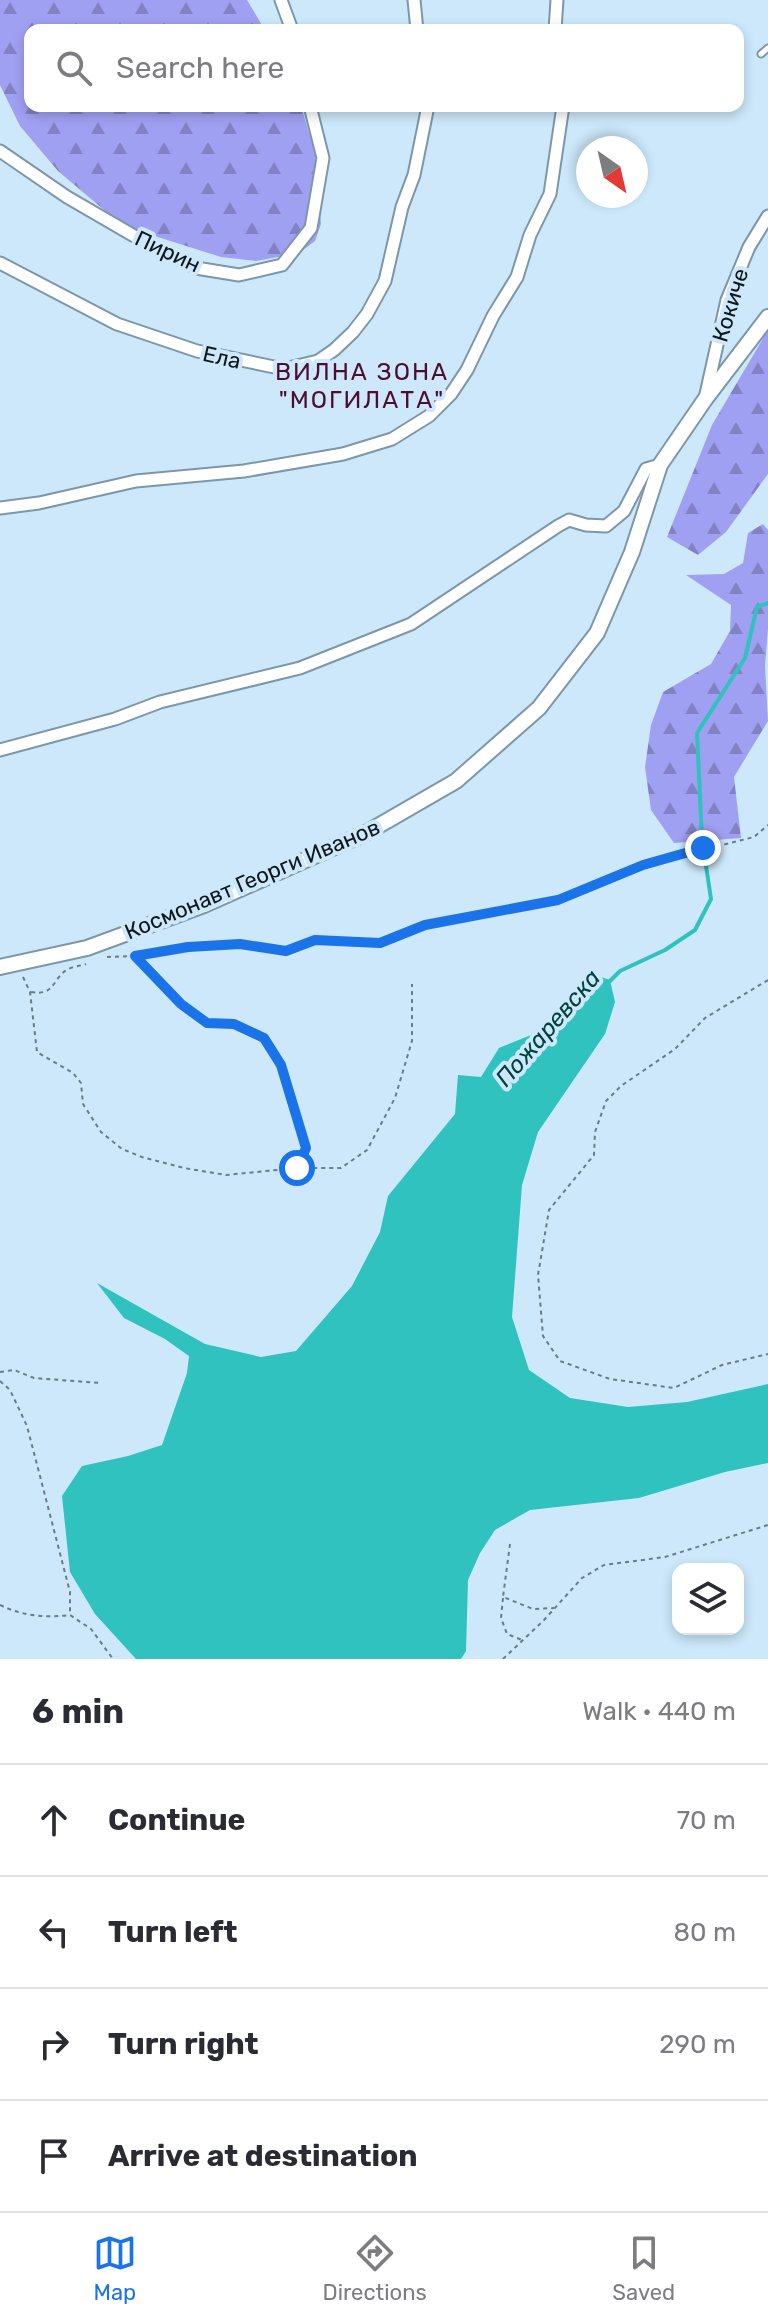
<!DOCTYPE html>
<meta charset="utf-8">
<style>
:root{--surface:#fff;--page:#f2f2f3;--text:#2b2b33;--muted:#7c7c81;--line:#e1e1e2;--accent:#1a73e8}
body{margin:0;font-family:Rubik,sans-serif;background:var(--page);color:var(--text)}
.controls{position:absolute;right:24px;bottom:24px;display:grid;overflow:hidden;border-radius:16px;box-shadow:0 4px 12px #0003}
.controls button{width:72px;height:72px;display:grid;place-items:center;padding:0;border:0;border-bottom:2px solid var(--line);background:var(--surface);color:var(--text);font:40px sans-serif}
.compass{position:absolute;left:576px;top:136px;width:72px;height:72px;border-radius:50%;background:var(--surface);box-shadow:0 4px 12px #0003;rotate:146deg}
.stop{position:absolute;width:24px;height:24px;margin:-18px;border:6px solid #1a73e8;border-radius:50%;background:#fff}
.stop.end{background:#1a73e8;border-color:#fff;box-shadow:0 2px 8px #0008}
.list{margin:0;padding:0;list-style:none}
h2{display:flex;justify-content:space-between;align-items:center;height:104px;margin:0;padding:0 32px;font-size:34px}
h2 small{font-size:26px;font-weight:400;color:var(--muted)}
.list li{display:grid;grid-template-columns:52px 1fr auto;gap:24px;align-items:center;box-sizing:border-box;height:112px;padding:0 32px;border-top:2px solid var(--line)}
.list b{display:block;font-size:30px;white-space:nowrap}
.list em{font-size:26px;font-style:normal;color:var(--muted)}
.icon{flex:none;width:44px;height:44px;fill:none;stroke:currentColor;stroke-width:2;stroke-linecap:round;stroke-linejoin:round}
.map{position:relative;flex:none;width:768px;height:1659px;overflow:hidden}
.search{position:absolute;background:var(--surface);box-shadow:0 4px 12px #0003;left:24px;right:24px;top:24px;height:88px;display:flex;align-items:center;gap:20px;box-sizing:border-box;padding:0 28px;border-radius:16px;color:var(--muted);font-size:30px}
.sheet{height:552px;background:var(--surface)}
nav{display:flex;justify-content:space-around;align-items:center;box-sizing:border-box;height:112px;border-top:2px solid var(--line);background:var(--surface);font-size:22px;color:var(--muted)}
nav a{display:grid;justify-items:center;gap:4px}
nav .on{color:var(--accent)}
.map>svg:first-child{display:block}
.forest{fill:url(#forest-firs)}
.water{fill:#2fc2be}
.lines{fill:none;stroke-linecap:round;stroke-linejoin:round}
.stream{stroke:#2fc2be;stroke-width:4}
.service-casing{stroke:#7d97a8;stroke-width:9}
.minor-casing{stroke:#7d97a8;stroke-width:15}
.tertiary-casing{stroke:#7d97a8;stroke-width:18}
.path{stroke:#697c88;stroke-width:2;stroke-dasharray:4 4;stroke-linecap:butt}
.service{stroke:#fff;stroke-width:5}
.minor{stroke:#fff;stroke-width:11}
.tertiary{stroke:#fff;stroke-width:14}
.route{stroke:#1a73e8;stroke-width:10}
.labels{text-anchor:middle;stroke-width:8;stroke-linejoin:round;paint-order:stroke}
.street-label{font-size:22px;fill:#0d171d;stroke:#cce8fa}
.neighbourhood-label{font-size:24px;letter-spacing:2px;fill:#4c0d30;stroke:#cce8fa}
.water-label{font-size:24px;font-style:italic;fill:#004240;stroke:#cce8fa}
</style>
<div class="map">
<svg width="768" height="1659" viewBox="0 0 768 1659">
<defs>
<pattern id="forest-firs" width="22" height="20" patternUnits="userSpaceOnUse" patternTransform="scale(2)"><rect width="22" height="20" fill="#a0a0f2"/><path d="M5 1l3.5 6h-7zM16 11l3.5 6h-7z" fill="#8181c3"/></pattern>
</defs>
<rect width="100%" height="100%" fill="#cce8fa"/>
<g class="forest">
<path d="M0,0H247L265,30H30V106H301L315,153L321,224L315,241L299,253L256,261L221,257L145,233L116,220L58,171L20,126L0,85Z"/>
<path d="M768,330V474L726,532L698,555L667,537L712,425Z"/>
<path d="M763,524L768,530V629L765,666L768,721L734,777L741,838L674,843L651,810L645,767L651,725L663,692L711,664L730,631L731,605L686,575L724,574L743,563L748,533Z"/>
</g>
<path class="water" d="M595,975L610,980L615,1002L605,1034L538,1132L522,1185L512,1317L529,1370L570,1398L628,1407L687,1402L768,1384V1463L725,1472L639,1498L530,1510L495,1530L480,1553L468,1580L466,1651L461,1659H136L95,1614L70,1572L62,1496L82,1466L128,1456L162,1445L187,1373L189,1356L165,1339L124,1318L97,1283L205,1344L261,1357L296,1351L352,1286L380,1232L388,1196L455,1114L458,1075L481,1077L499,1048L541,1031Z"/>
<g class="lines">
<path class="stream" d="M608,983L620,971L665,950L695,930L711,899L702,839L697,733L745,658L757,607L768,603"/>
<defs>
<path id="service" d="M761,54L768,48"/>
<g id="minor">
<path d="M281,0L292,30"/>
<path d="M414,0L417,30"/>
<path d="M555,30L557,0"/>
<path d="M0,151L67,197L148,244L196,268L239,275L282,265L311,228L323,158L310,106"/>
<path d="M0,263L117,324L197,351L284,369L318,361L334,350L353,332L367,314L385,281L402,207L414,175L428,106"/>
<path d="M706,394L727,300L749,247L768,216"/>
<path d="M0,508L39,503L136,481L244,471L343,454L392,439L429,416L451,394L467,370L493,316L517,277L530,235L550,194L563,106"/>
<path d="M0,750L115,719L160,702L300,668L411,624L558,526L569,520L586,525L606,526L624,511L646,469L660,465"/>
</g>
<path id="tertiary" d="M0,967L87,948L204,905L366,833L456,781L539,708L597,633L632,552L660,465L706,398L768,317"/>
</defs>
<use href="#service" class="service-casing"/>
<use href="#minor" class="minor-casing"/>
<use href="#tertiary" class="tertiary-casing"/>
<g class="path">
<path d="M135,956L188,947L240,944L286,951L315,940L380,943L425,925L558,900L643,865L754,837L768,825"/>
<path d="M107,957L135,956L181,1004L207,1023L234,1024L264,1038L281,1065L306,1148L298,1167"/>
<path d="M23,977L30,992L37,1052L73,1073L81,1083L83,1104L101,1132L122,1149L142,1157L184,1168L226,1175L297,1168H341L367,1150L395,1098L412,1041V984"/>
<path d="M768,980L705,1018L675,1049L621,1086L606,1101L595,1132L594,1155L549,1210L538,1275L543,1336L560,1361L610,1379L674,1388L722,1365L768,1354"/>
<path d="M31,992C54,996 52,981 65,971C70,967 80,966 86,964"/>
<path d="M0,1372L14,1370L34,1378L100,1383"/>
<path d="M0,1381L10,1390L27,1426L70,1592V1615"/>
<path d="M510,1544L503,1597L533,1609L554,1608"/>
<path d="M503,1598L501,1618L507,1634L522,1640"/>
<path d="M0,1605C22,1616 46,1618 70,1615L91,1629L113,1659"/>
<path d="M503,1659L544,1620L582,1578L604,1565L665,1557L768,1525"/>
</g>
<use href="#service" class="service"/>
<use href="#minor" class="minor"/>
<use href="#tertiary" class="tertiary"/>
</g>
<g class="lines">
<path class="route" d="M297,1168L306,1148L281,1065L264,1038L234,1024L207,1023L181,1004L135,956L188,947L240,944L286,951L315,940L380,943L425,925L558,900L643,865L703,848"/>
</g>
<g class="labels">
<g class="street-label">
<text transform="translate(168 251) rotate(25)" y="8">Пирин</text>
<text transform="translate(730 305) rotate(-73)" y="8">Кокиче</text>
<text transform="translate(222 357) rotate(13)" y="8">Ела</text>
<text transform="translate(252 879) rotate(-23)" y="8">Космонавт Георги Иванов</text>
</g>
<g class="neighbourhood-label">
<text x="362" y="380">ВИЛНА ЗОНА<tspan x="362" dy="28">"МОГИЛАТА"</tspan></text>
</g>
<g class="water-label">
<text transform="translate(548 1028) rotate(-49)" y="8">Пожаревска</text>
</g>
</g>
</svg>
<div class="controls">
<button><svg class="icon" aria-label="layers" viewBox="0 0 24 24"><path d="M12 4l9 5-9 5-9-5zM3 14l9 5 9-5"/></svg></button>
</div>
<svg class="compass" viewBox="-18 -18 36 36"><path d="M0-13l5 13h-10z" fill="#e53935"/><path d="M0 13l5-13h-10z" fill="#7c7c81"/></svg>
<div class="stop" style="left:297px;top:1168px"></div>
<div class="stop end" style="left:703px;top:848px"></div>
<div class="search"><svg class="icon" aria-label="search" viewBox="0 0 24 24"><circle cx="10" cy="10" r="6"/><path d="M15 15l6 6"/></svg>Search here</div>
</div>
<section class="sheet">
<h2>6 min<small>Walk · 440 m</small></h2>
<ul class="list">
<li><svg class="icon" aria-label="ahead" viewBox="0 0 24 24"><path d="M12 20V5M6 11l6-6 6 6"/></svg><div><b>Continue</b></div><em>70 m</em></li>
<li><svg class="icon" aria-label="left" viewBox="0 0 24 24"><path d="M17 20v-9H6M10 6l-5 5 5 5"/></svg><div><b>Turn left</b></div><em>80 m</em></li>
<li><svg class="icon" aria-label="right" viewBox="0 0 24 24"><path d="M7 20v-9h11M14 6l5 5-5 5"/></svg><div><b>Turn right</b></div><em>290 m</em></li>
<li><svg class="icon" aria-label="arrive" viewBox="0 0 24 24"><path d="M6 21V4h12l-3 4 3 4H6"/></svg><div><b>Arrive at destination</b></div></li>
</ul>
</section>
<nav>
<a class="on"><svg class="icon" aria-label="map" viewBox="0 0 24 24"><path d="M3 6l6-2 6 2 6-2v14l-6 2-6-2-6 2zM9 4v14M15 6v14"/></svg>Map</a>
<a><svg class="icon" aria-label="directions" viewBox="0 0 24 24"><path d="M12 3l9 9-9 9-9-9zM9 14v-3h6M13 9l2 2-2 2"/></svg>Directions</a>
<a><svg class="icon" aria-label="saved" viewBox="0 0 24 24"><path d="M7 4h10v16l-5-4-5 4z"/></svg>Saved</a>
</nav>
